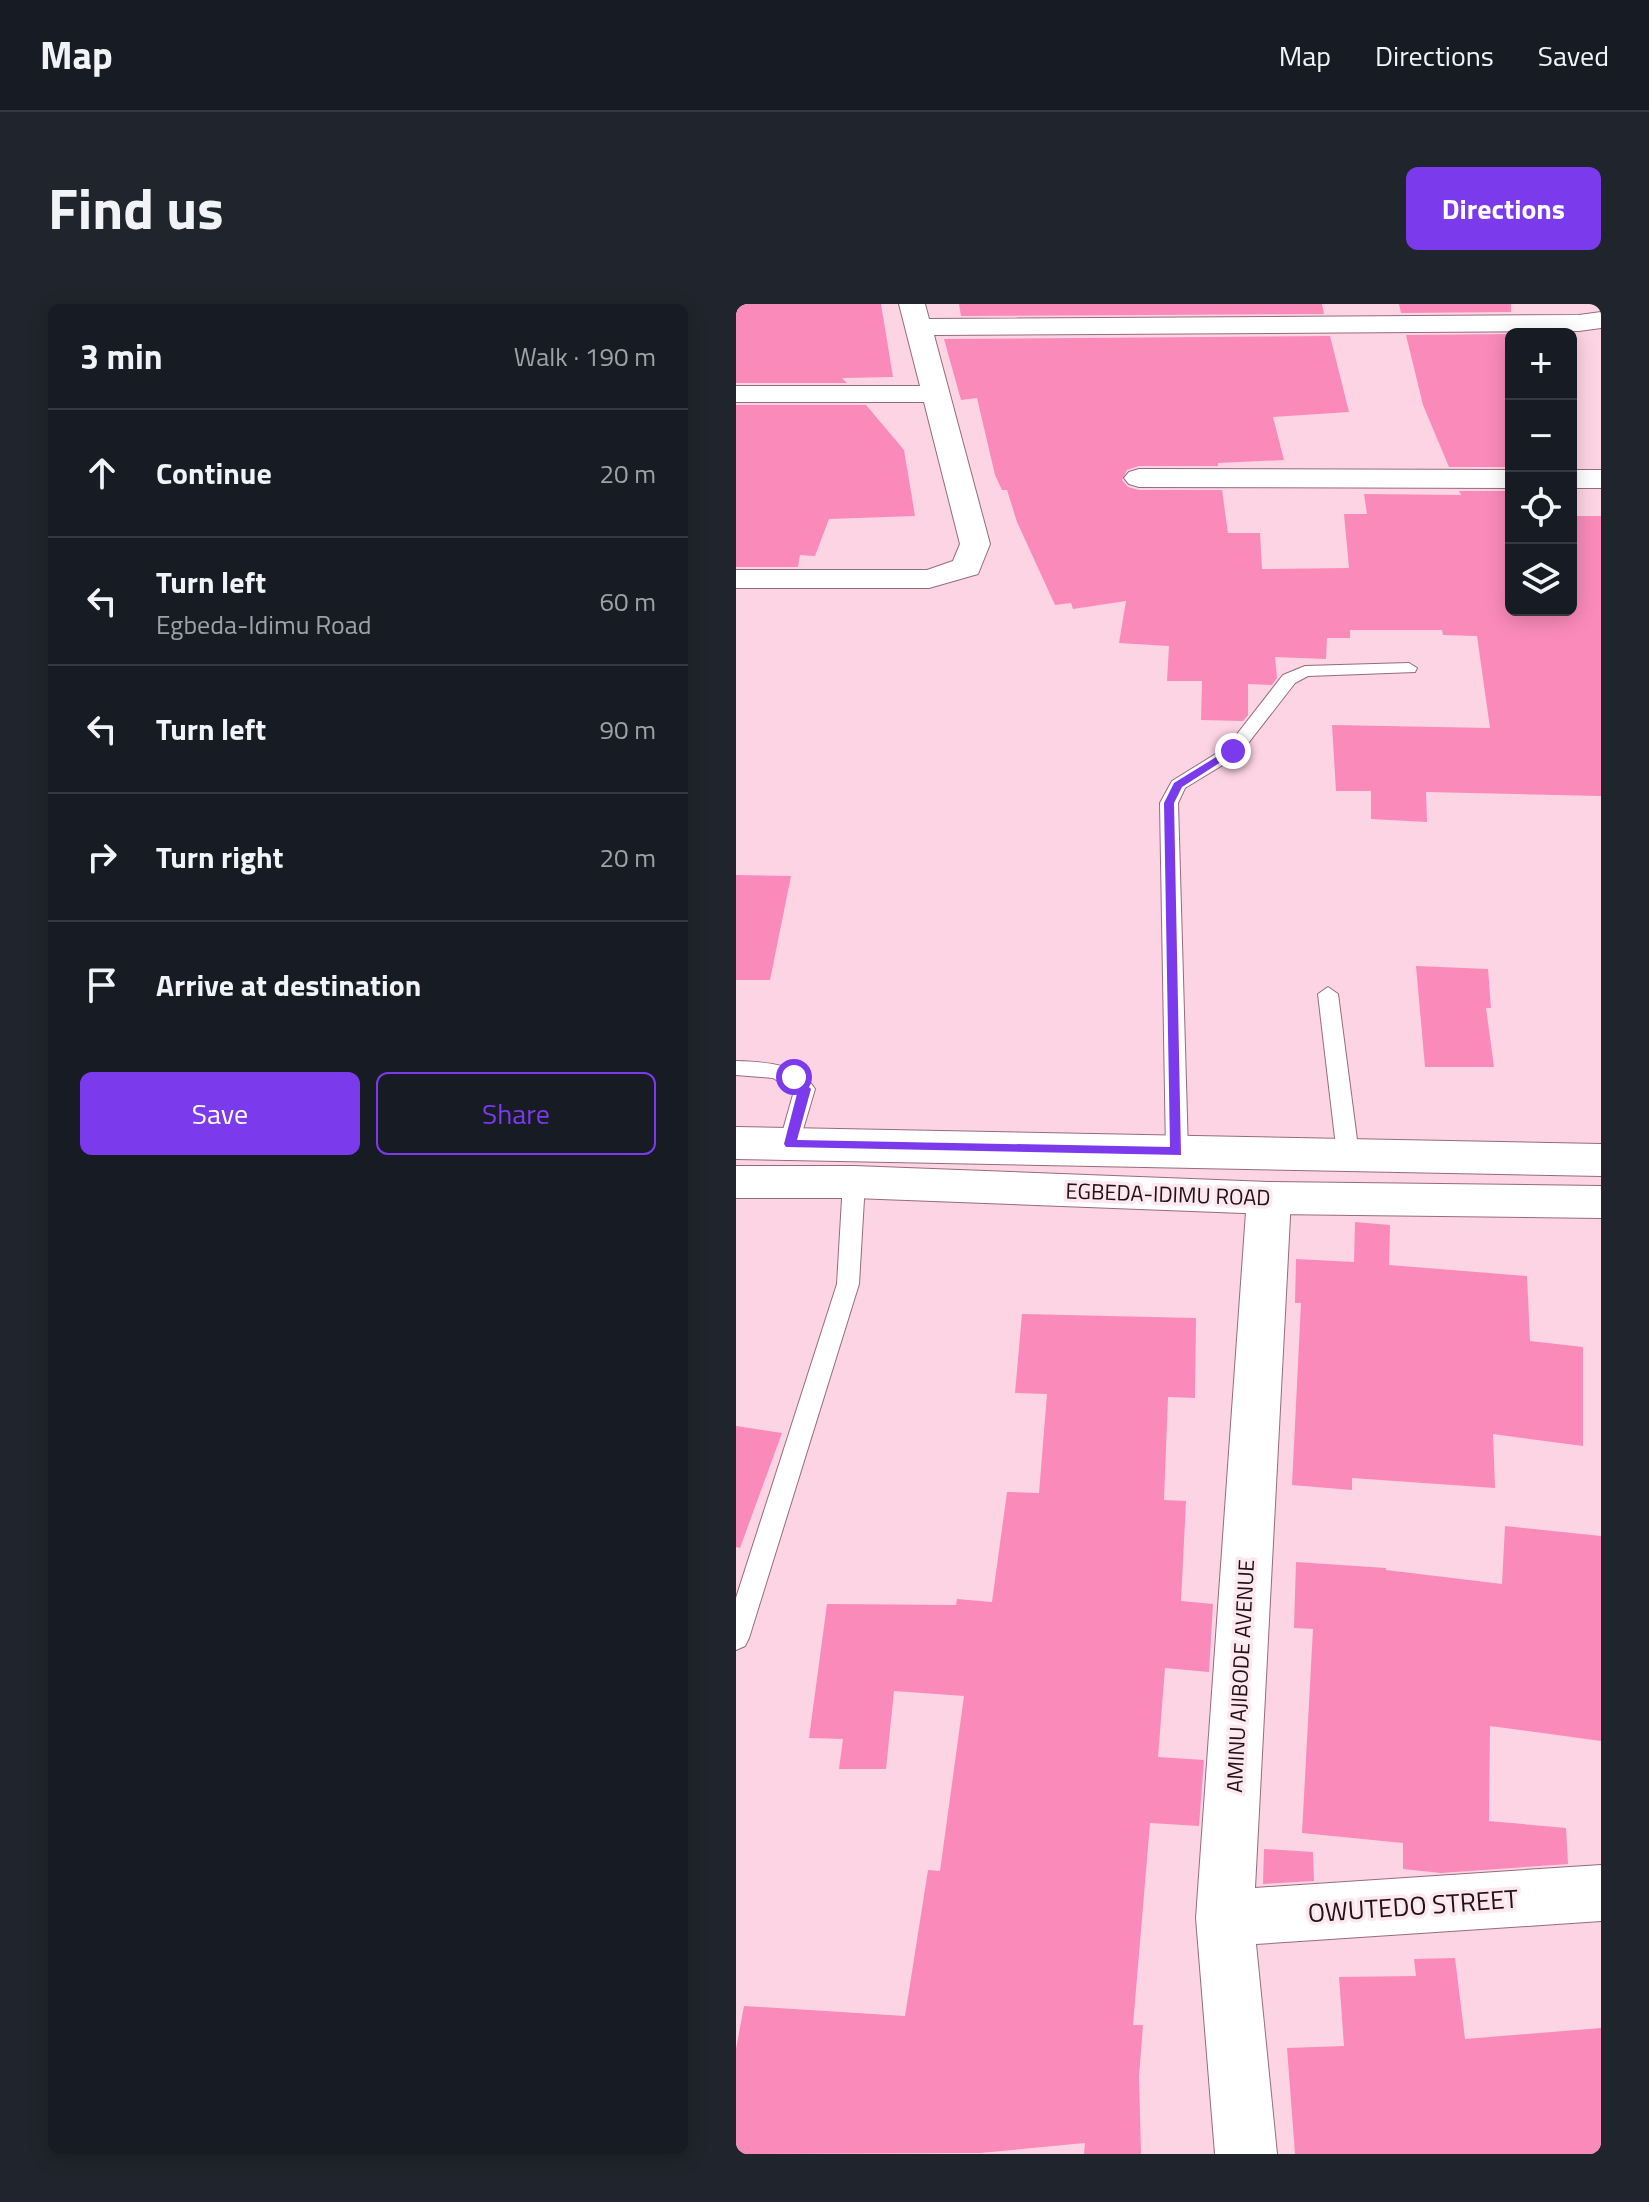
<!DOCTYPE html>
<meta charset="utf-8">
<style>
:root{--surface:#171b24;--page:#20242c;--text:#f1f3f6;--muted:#9ea1a6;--line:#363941;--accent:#7c3aed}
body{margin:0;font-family:"Titillium Web",sans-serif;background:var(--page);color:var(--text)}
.controls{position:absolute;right:24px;top:24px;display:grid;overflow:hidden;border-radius:12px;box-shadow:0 4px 20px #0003}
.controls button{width:72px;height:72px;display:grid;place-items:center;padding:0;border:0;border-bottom:2px solid var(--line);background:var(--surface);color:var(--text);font:40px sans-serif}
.stop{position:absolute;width:24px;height:24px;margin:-18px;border:6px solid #7c3aed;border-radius:50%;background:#fff}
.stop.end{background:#7c3aed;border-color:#fff;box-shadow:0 2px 8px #0008}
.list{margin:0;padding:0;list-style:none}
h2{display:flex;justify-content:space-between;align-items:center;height:104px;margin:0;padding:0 32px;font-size:34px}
h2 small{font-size:26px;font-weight:400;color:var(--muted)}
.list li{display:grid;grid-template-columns:52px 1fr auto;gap:24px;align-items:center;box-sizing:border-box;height:128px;padding:0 32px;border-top:2px solid var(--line)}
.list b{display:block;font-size:30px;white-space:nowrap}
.list p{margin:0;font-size:26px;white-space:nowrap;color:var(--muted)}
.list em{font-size:26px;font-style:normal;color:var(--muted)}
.actions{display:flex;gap:16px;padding:24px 32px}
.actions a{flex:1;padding:18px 0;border:2px solid var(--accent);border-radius:12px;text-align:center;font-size:28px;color:var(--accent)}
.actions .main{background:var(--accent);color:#fff}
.icon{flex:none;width:44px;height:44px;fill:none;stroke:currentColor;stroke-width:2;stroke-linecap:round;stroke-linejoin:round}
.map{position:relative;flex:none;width:865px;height:1850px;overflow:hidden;border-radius:12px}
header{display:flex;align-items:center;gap:48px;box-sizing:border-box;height:112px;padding:0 40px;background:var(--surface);border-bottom:2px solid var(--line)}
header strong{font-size:38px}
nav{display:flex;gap:44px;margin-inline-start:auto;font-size:28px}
.intro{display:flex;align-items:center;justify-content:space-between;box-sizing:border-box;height:192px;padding:0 48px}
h1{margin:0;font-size:56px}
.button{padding:20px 36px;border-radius:12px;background:var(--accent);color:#fff;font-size:28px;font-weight:700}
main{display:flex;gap:48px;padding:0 48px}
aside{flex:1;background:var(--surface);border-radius:12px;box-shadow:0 4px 20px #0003}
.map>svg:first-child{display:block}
.building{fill:#fa8aba}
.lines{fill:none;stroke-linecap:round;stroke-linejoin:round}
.service-casing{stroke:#976b7c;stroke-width:2}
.minor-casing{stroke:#976b7c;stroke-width:2}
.primary-casing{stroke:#976b7c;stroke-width:2}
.service{fill:#fff;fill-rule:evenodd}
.minor{fill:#fff;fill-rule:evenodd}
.primary{fill:#fff;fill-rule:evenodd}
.route{fill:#7c3aed}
.labels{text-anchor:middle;stroke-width:7;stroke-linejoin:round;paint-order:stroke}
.street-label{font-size:22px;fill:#221118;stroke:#fde8ef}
.near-street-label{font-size:26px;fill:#221118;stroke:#fde8ef}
</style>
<header>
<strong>Map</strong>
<nav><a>Map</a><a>Directions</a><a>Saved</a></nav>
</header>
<div class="intro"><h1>Find us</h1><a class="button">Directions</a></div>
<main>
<aside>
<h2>3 min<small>Walk · 190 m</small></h2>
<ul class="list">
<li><svg class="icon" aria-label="ahead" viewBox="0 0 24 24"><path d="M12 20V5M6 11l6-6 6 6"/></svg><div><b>Continue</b></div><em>20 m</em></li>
<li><svg class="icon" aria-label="left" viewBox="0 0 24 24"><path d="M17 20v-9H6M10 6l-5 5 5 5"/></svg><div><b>Turn left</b><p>Egbeda-Idimu Road</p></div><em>60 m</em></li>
<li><svg class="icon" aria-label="left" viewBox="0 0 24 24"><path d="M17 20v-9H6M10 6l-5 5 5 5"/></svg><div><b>Turn left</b></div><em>90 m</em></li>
<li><svg class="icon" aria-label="right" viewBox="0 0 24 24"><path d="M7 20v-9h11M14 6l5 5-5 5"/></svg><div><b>Turn right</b></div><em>20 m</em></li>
<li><svg class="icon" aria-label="arrive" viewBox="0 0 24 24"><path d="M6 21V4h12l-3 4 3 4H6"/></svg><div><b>Arrive at destination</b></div></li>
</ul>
<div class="actions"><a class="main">Save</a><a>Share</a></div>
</aside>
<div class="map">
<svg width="865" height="1850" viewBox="0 0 865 1850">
<rect width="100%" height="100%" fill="#fdd4e3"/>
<g class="building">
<path d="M0,0H145L157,73L106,74L111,79H0Z"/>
<path d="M223,0H586L588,10L225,12Z"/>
<path d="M663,0H775V8L665,9Z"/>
<path d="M775,30V163H713L687,101L670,31Z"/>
<path d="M594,32L613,108L537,113L548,156L482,159V162H403L391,166L386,176L392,183L403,186H486L492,229H524L526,265L613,264L608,210H631L628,190L725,191L723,187H775V306H835V212H865V492L690,488L691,518L635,515V487H600L596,421L754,424L741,332L707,331L706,326H614V334H591L590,355L539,353L541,374L536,381L512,380V411L507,417L465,416L466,377H431L433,342L383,339L390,297L337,305L335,299L319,301L281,218L271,186H266L259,171L241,94L225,96L208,35Z"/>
<path d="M0,101H130L168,146L179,212L93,215L79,252L64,251L62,263H0Z"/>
<path d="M0,571L55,572L34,676H0Z"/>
<path d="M680,662L752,665L755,704H750L758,763H689Z"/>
<path d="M619,918L654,921L653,961L791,972L794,1037L847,1043V1142L757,1130L759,1184L616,1174V1186L556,1181L565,999H559L560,955L618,958Z"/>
<path d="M286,1010L460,1014L459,1094L432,1093L428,1196L450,1197L445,1297L477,1300L473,1368L429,1364L422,1453L468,1456L463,1522L414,1519L397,1721H407L403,1773L405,1850H348L349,1839L244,1849L0,1850V1745L8,1702L169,1712L192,1566L204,1567L228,1392L158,1387L150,1465H103L107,1435L73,1434L91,1300L220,1301L221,1295L256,1298L271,1188L303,1189L311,1090L279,1089Z"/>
<path d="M0,1122L46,1129L4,1244L0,1243Z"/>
<path d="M769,1222L865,1232V1437L754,1422L753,1517L830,1524L832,1560L705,1569L667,1565V1539L566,1529L577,1325L558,1324L560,1258L650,1264V1266L766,1280Z"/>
<path d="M528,1545L577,1548L578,1577L527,1580Z"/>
<path d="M719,1654L729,1735L865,1724V1850H559L551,1744L608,1742L603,1673L680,1672L678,1655Z"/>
</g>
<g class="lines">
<defs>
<g id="service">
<path d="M673,359L681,364L679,368L572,372L559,379L503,451L449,484L442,499L452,848L449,854H433L430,848L424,499L436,477L491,443L547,371L569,362Z"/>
<path d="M592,683L602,690L623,851L620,857H604L601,851L582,690Z"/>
<path d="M0,757C28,758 63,759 79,785L61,846H47L43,840L58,787L37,774L0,771Z"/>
<path d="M118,870L126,872L129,878L123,980L13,1334L9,1342L0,1346V1294L101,980L107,878L110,872Z"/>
</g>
<g id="minor">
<path d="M163,0H189L193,15L843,11L865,8V24L843,27L198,31L254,240L242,270L193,284H0V266H191L217,257L224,240L188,98H0V82H184Z"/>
<path d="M403,165L775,166V184L403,183L393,180L388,174L393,168Z"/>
<rect x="835" y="166" width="30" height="18"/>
<path d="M533,878L548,882L555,894L519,1584L865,1561V1617L520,1640L541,1850H479L460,1614L511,894L518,882Z"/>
</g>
<g id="primary">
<path d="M0,823L865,840V872L0,855Z"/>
<path d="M0,862H118L533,878L865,882V914L533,910L118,894H0Z"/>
</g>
</defs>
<use href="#service" class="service-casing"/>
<use href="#minor" class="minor-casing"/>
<use href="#primary" class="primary-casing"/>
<use href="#service" class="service"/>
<use href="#minor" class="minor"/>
<use href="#primary" class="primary"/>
</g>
<path class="route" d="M493,445L502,447L446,483L438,499L445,851L50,843L48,840L62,786L52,773L58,769L75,785L61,836L434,843L428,499L438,479Z"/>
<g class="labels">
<g class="street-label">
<text transform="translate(432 890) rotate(2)" y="8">EGBEDA-IDIMU ROAD</text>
<text transform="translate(504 1372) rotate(-87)" y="8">AMINU AJIBODE AVENUE</text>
</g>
<g class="near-street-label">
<text transform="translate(677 1602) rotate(-4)" y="9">OWUTEDO STREET</text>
</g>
</g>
</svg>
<div class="controls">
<button>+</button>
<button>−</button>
<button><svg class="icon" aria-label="locate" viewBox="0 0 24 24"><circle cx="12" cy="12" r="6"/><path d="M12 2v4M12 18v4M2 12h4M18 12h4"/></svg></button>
<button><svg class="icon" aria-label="layers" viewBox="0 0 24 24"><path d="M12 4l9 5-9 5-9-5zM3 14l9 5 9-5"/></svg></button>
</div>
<div class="stop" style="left:58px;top:773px"></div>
<div class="stop end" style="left:497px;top:447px"></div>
</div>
</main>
